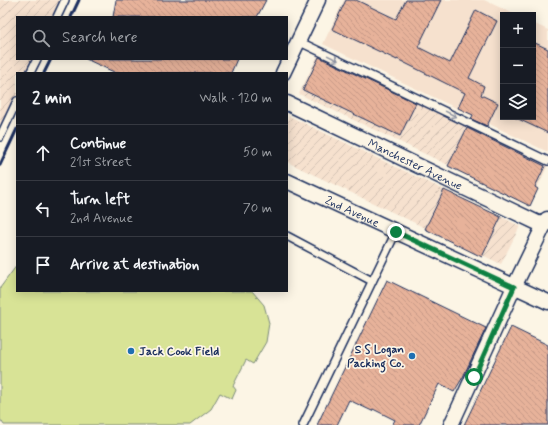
<!DOCTYPE html>
<meta charset="utf-8">
<style>
:root{--surface:#171b24;--page:#20242c;--text:#f1f3f6;--muted:#9ea1a6;--line:#363941}
body{margin:0;font-family:Mynerve,sans-serif;background:var(--page);color:var(--text)}
.controls{position:absolute;right:12px;top:12px;display:grid;overflow:hidden;border-radius:0px;box-shadow:0 2px 10px #0003}
.controls button{width:36px;height:36px;display:grid;place-items:center;padding:0;border:0;border-bottom:1px solid var(--line);background:var(--surface);color:var(--text);font:20px sans-serif}
.stop{position:absolute;width:12px;height:12px;margin:-9px;border:3px solid #0b8043;border-radius:50%;background:#fff}
.stop.end{background:#0b8043;border-color:#fff;box-shadow:0 1px 4px #0008}
.list{margin:0;padding:0;list-style:none}
h2{display:flex;justify-content:space-between;align-items:center;height:52px;margin:0;padding:0 16px;font-size:17px}
h2 small{font-size:13px;font-weight:400;color:var(--muted)}
.list li{display:grid;grid-template-columns:26px 1fr auto;gap:12px;align-items:center;box-sizing:border-box;height:56px;padding:0 16px;border-top:1px solid var(--line)}
.list b{display:block;font-size:15px;white-space:nowrap}
.list p{margin:0;font-size:13px;white-space:nowrap;color:var(--muted)}
.list em{font-size:13px;font-style:normal;color:var(--muted)}
.icon{flex:none;width:22px;height:22px;fill:none;stroke:currentColor;stroke-width:2;stroke-linecap:round;stroke-linejoin:round}
.map{position:relative;flex:none;width:548px;height:425px;overflow:hidden}
.search{position:absolute;background:var(--surface);box-shadow:0 2px 10px #0003;left:16px;top:16px;width:272px;height:44px;display:flex;align-items:center;gap:10px;box-sizing:border-box;padding:0 14px;border-radius:0px;color:var(--muted);font-size:15px}
.panel{position:absolute;background:var(--surface);box-shadow:0 2px 10px #0003;left:16px;top:72px;width:272px;height:220px;border-radius:0px}
.map>svg:first-child{display:block}
.built{fill:#f6e1ce}
.industrial{fill:url(#industrial-furrows)}
.pitch{fill:#d8e396;stroke:#7a897a}
.building{fill:url(#building-back-hatch);stroke:#1b2f5e}
.lines{fill:none;stroke-linecap:round;stroke-linejoin:round}
.service-casing{stroke:#1b2f5e;stroke-width:10}
.minor-casing{stroke:#1b2f5e;stroke-width:17}
.service{stroke:#fcf5e5;stroke-width:7}
.minor{stroke:#fcf5e5;stroke-width:14}
.rail{stroke:#1b2f5e;stroke-width:3}
.oneway{stroke:#8c92a2}
.route{stroke:#0b8043;stroke-width:5}
.poi-dot{fill:#1f6fb2;stroke:#fcf5e5;stroke-width:1.5}
.labels{text-anchor:middle;stroke-width:3.5;stroke-linejoin:round;paint-order:stroke}
.street-label{font-size:12px;fill:#1b2f5e;stroke:#fcf5e5}
.poi-label{font-size:12px;font-weight:bold;fill:#1b2f5e;stroke:#fcf5e5;text-anchor:end}
</style>
<div class="map">
<svg width="548" height="425" viewBox="0 0 548 425">
<defs>
<pattern id="industrial-furrows" width="10" height="10" patternUnits="userSpaceOnUse"><rect width="10" height="10" fill="#f6e1ce"/><path d="M-1 1l2-2M0 10L10 0M9 11l2-2" fill="none" stroke="#d2c1b3"/></pattern>
<pattern id="building-back-hatch" width="6" height="6" patternUnits="userSpaceOnUse"><rect width="6" height="6" fill="#e7b29a"/><path d="M-1 5l2 2M0 0l6 6M5-1l2 2" fill="none" stroke="#c69987"/></pattern>
</defs>
<rect width="100%" height="100%" fill="#fcf5e5"/>
<filter id="ink" filterUnits="userSpaceOnUse"><feTurbulence type="fractalNoise" baseFrequency=".025" numOctaves="2"/><feDisplacementMap in="SourceGraphic" scale="8" xChannelSelector="R" yChannelSelector="G"/><feConvolveMatrix kernelMatrix="1 2 1 2 8 2 1 2 1" color-interpolation-filters="sRGB"/></filter>
<g filter="url(#ink)">
<path class="built" d="M344,0H484L516,15H503V117H533V23L548,30V152L323,44Z"/>
<g class="industrial">
<path d="M0,0H65L57,17H17V59H37L30,73H17V101L0,137Z"/>
<path d="M318,55L548,165L530,204L299,94Z"/>
<path d="M289,116L520,226L501,264L287,162V121Z"/>
</g>
<path class="pitch" d="M17,265V291H252L264,305L269,323L266,342L253,364L246,360L233,386L236,390L232,399L220,393L211,409L190,425H4L0,419V288Z"/>
<g class="building">
<path d="M116,0H266L257,17H113Z"/>
<path d="M346,0H356L396,19L406,0H441L418,47L450,63L476,10L497,21L469,78L484,86L481,95L498,103L487,126L471,119L473,115L458,108L465,93L397,59V60L332,29Z"/>
<path d="M533,42L548,49V133L514,117H533Z"/>
<path d="M319,57L416,103L400,136L303,90Z"/>
<path d="M86,59H237L231,73H116Z"/>
<path d="M467,128L545,166L535,187L538,189L530,206L448,166Z"/>
<path d="M444,190L501,217L482,257L425,229Z"/>
<path d="M387,280L486,328L463,377L454,392L439,384L419,425H392L395,420L373,409L372,411L349,400L337,425H317Z"/>
<path d="M511,327L548,345V425H464Z"/>
</g>
<g class="lines">
<defs>
<g id="service">
<path d="M57,17L65,0"/>
<path d="M298,41L548,161"/>
<path d="M30,73L37,59"/>
<path d="M0,137L17,101"/>
<path d="M287,236L372,281"/>
<path d="M303,425L396,232"/>
</g>
<g id="minor">
<path d="M283,73L318,0"/>
<path id="s1" d="M287,103L544,226"/>
<path id="s2" d="M287,181L548,302"/>
<path d="M451,425L514,287L547,219"/>
</g>
</defs>
<use href="#service" class="service-casing"/>
<use href="#minor" class="minor-casing"/>
<use href="#service" class="service"/>
<use href="#minor" class="minor"/>
<g class="rail">
<path d="M71,17L79,0"/>
<path d="M44,73L51,59"/>
<path d="M0,165L17,129"/>
</g>
</g>
<defs><path id="oneway-shaft" d="M-6 0H5M1.5-3L5.5 0L1.5 3" fill="none" stroke-width="1.6" stroke-linecap="round" stroke-linejoin="round"/></defs>
<g class="oneway">
<use href="#oneway-shaft" transform="translate(333 58) rotate(26)"/>
<use href="#oneway-shaft" transform="translate(451 114) rotate(26)"/>
</g>
</g>
<g class="lines" filter="url(#ink)">
<path class="route" d="M396,232L514,287L474,377"/>
</g>
<g class="poi-dot">
<circle cx="131" cy="351" r="4"/>
<circle cx="412" cy="356" r="4"/>
</g>
<g class="labels">
<g class="street-label">
<text dy="4" stroke="none"><textPath href="#s1" startOffset="142">Manchester Avenue</textPath></text>
<text dy="4" stroke="none"><textPath href="#s2" startOffset="72">2nd Avenue</textPath></text>
</g>
<g class="poi-label">
<text x="404" y="353">S S Logan<tspan x="404" dy="14">Packing Co.</tspan></text>
<text x="139" y="355" text-anchor="start">Jack Cook Field</text>
</g>
</g>
</svg>
<div class="controls">
<button>+</button>
<button>−</button>
<button><svg class="icon" aria-label="layers" viewBox="0 0 24 24"><path d="M12 4l9 5-9 5-9-5zM3 14l9 5 9-5"/></svg></button>
</div>
<div class="stop" style="left:474px;top:377px"></div>
<div class="stop end" style="left:396px;top:232px"></div>
<div class="search"><svg class="icon" aria-label="search" viewBox="0 0 24 24"><circle cx="10" cy="10" r="6"/><path d="M15 15l6 6"/></svg>Search here</div>
<section class="panel">
<h2>2 min<small>Walk · 120 m</small></h2>
<ul class="list">
<li><svg class="icon" aria-label="ahead" viewBox="0 0 24 24"><path d="M12 20V5M6 11l6-6 6 6"/></svg><div><b>Continue</b><p>21st Street</p></div><em>50 m</em></li>
<li><svg class="icon" aria-label="left" viewBox="0 0 24 24"><path d="M17 20v-9H6M10 6l-5 5 5 5"/></svg><div><b>Turn left</b><p>2nd Avenue</p></div><em>70 m</em></li>
<li><svg class="icon" aria-label="arrive" viewBox="0 0 24 24"><path d="M6 21V4h12l-3 4 3 4H6"/></svg><div><b>Arrive at destination</b></div></li>
</ul>
</section>
</div>
